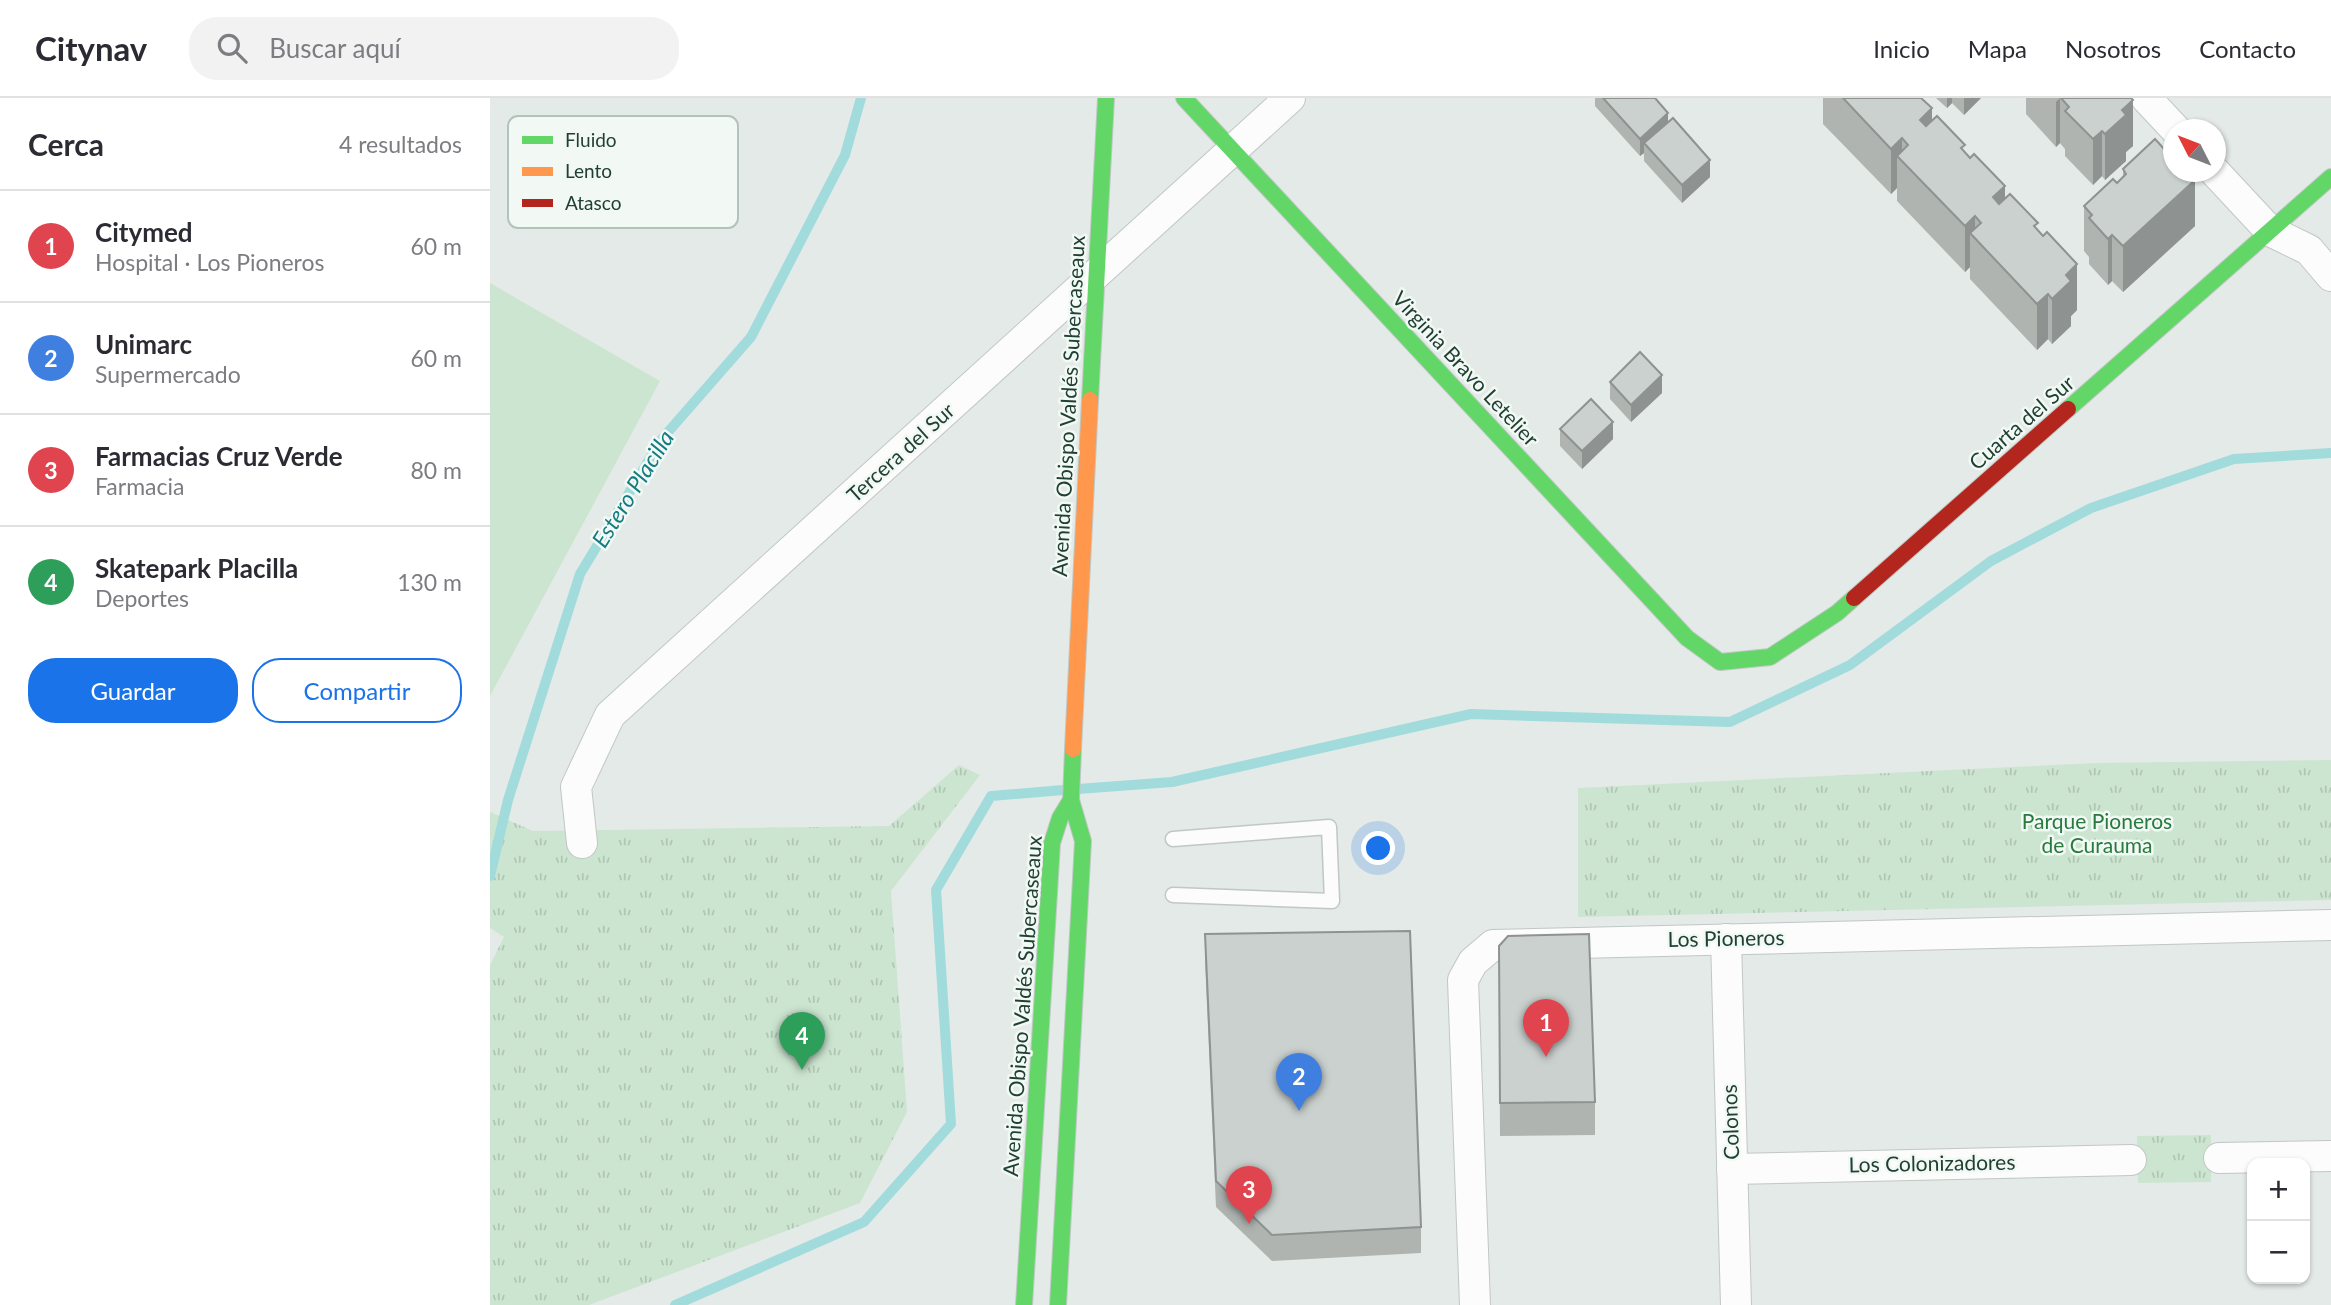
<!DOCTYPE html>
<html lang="es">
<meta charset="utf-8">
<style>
:root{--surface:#fff;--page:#f2f2f3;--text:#2b2b33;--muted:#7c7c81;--line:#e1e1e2;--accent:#1a73e8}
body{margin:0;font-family:Lato,sans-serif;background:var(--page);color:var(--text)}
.controls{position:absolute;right:21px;bottom:21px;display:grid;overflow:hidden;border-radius:14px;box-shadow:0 2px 5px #0004}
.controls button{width:63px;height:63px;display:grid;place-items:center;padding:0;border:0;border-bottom:2px solid var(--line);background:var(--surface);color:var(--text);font:35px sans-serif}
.compass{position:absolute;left:1673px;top:21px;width:63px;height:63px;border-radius:50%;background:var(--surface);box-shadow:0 2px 5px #0004;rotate:312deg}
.you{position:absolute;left:889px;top:751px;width:24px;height:24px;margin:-18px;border:5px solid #fff;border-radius:50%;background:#1a73e8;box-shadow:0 0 0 10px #1a73e833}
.badge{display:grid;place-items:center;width:46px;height:46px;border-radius:50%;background:var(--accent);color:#fff;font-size:23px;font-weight:700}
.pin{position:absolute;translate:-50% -58px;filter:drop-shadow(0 2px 4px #0008)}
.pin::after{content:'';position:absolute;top:37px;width:24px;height:21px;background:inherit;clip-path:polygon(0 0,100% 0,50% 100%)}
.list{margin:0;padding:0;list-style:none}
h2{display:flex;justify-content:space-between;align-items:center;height:91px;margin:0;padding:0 28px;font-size:30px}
h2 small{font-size:23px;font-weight:400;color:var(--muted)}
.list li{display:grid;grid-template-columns:46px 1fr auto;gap:21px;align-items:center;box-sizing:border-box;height:112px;padding:0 28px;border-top:2px solid var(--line)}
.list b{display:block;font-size:26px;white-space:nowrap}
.list p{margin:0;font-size:23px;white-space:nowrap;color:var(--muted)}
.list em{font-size:23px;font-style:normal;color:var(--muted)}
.actions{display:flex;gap:14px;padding:21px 28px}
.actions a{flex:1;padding:16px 0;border:2px solid var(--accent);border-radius:28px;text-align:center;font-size:24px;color:var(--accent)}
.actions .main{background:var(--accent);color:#fff}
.icon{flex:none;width:38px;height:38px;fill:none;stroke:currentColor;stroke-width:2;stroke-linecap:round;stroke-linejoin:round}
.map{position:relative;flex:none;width:1841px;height:1207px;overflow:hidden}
header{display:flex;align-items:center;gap:42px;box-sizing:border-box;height:98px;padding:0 35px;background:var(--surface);border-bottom:2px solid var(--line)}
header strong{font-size:33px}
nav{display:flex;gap:38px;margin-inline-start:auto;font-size:24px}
.search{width:490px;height:63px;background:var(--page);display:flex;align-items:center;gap:18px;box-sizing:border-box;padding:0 24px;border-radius:28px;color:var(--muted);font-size:26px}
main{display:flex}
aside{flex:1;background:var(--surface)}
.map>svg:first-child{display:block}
.grass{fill:#cce5d0}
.park{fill:url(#park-tufts)}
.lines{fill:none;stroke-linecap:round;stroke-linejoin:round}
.stream{stroke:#a1dbdc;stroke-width:10}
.lane-casing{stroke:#c1c7c4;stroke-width:17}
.street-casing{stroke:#c1c7c4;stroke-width:32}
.fast-casing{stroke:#bfc8c4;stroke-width:18}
.slow-casing{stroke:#bfc8c4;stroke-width:18}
.jam-casing{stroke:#bfc8c4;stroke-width:18}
.lane{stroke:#fbfcfb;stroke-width:14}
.street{stroke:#fbfcfb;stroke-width:30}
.fast{stroke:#63d668;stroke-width:16}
.slow{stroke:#ff974d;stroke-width:16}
.jam{stroke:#b3261e;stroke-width:16}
.wall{fill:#afb4b1}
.shaded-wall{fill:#8e9290}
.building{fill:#cbd1ce;stroke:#8e9290;stroke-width:2}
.labels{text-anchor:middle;stroke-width:5;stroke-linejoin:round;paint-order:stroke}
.street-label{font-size:21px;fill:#204034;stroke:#f2f9f5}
.park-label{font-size:21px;fill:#267b3d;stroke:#f2f9f5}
.water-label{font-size:23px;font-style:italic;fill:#147c82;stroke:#f2f9f5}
.key{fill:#f2f9f5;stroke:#b3c2bb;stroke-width:2}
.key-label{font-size:19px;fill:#204034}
</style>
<header>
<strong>Citynav</strong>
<div class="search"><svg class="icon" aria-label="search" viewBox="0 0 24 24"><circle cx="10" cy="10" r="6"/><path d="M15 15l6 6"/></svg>Buscar aquí</div>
<nav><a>Inicio</a><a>Mapa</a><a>Nosotros</a><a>Contacto</a></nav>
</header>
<main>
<aside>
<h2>Cerca<small>4 resultados</small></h2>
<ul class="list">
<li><span class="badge" style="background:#e0444e">1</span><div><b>Citymed</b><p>Hospital · Los Pioneros</p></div><em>60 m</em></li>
<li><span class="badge" style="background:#3f7fe0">2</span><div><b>Unimarc</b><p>Supermercado</p></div><em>60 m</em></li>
<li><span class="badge" style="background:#e0444e">3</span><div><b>Farmacias Cruz Verde</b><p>Farmacia</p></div><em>80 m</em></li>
<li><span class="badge" style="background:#2e9e5b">4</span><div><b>Skatepark Placilla</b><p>Deportes</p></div><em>130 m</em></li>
</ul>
<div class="actions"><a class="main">Guardar</a><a>Compartir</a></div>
</aside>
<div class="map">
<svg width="1841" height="1207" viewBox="0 0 1841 1207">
<defs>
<pattern id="park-tufts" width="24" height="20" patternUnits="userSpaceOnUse" patternTransform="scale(1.75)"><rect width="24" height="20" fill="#cce5d0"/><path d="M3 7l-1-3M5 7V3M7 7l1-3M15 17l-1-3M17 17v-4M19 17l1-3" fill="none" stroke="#afc6b3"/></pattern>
</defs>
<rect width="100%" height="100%" fill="#e4eae7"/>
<path class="grass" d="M0,185L170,283L0,598Z"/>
<g class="park">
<path d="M1841,662V802L1088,819V690L1606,665Z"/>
<path d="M469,667L490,677L401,793L417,1014L370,1105L99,1207H0V867L14,839L0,830V714L43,733L399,728Z"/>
<path d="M1721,1037V1084L1648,1085L1647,1038Z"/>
</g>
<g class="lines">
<g class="stream">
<path d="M588,691L682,684L981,616L1240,624L1360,567L1501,463L1601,410L1744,361L1841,355"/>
<path d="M0,778L18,702L90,476L171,342L261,239L355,57L371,0"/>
<path d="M185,1207L374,1124L461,1026L446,792L501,698L573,692"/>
</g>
<defs>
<path id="lane" d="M683,797L842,803L839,729L683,741"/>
<g id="street">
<path d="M1656,0L1686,32"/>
<path d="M1725,74L1780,133L1819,152L1841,178"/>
<path d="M92,745L86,689L120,617L800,0"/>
<path d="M1236,841L1246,1207"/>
<path d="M1729,1060L1841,1058"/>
<path d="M1242,1071L1641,1062"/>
<path d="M985,1207L973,882L983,864L1003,847L1841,827"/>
</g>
<g id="fast">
<path d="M694,0L1197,540L1230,564L1280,559L1347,515L1364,500"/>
<path d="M600,302L616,0"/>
<path d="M1578,311L1841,79"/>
<path d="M534,1207L562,745L570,720L581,702"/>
<path d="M568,1207L593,743L581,702L583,651"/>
</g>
<path id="slow" d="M583,651L600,302"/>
<path id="jam" d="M1364,500L1578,311"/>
</defs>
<use href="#lane" class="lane-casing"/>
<use href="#street" class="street-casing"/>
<use href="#fast" class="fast-casing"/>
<use href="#slow" class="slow-casing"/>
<use href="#jam" class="jam-casing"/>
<use href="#lane" class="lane"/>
<use href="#street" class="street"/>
<use href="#fast" class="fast"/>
<use href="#slow" class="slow"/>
<use href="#jam" class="jam"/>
</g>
<g class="wall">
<path d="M1105,0H1165L1178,24L1220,79L1192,105L1154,63V55L1150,58L1105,8Z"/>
<path d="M1333,0H1431L1442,23L1475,54L1515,101L1548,132L1587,212L1581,218V228L1562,246L1558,241L1547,252L1480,181V169L1475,174L1407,103V90L1401,96L1333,26Z"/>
<path d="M1446,0H1491L1474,17L1462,5L1457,10Z"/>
<path d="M1536,0H1641L1643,48L1636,54V63L1615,82L1612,78L1603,87L1575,58V51L1570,45L1566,49L1536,16Z"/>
<path d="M1676,53L1699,74L1705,128L1633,194L1622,183L1618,187L1599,166V159L1594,153V108L1627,85L1633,79V71Z"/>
<path d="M1120,284L1172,295L1141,324L1120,301Z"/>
<path d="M1070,331L1123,341L1092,371L1070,348Z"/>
<path d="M715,836L931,1129V1155L782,1163L726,1109L715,862Z"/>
<path d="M1009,848L1105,1004V1037L1010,1038Z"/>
</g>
<g class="shaded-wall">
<path d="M1457,0H1462V5L1457,10Z"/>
<path d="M1474,0H1491L1474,17Z"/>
<path d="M1570,0V45L1566,49V4Z"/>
<path d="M1643,2V48L1636,54V63L1615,82V36L1632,12Z"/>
<path d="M1442,10V56L1430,22Z"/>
<path d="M1178,15V33L1154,45V55L1150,58V41Z"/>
<path d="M1612,33V78L1603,87V41Z"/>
<path d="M1412,40V62L1407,58V90L1401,96V51Z"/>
<path d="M1220,62V79L1192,105V87Z"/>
<path d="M1694,74H1699V87L1705,82V128L1633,194V148Z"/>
<path d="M1515,88V134L1503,99Z"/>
<path d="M1485,118V141L1480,135V169L1475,174V128Z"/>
<path d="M1622,137V183L1618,187V141Z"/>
<path d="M1587,166V212L1581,218V228L1562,246V201L1576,177Z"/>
<path d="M1558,196V241L1547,252V206Z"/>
<path d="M1172,277V295L1141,324V307Z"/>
<path d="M1123,324V341L1092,371V353Z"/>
</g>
<g class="building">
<path d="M1113,0H1165L1178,15L1150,41Z"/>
<path d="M1353,0H1431L1442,10L1430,22L1436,28L1447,18L1475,47L1471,50L1480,60L1484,56L1515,88L1503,99L1509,106L1520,96L1548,125L1544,128L1553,138L1557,134L1587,166L1576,177L1581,183L1562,201L1558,196L1547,206L1480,135L1491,125L1485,118L1475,128L1407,58L1418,47L1412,40L1401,51Z"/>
<path d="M1571,0H1641L1643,2L1632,12L1636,17L1615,36L1612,33L1603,41L1575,13L1579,9Z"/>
<path d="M1183,20L1220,62L1192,87L1154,45Z"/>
<path d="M1665,41L1676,53L1682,48L1684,50V74H1697L1705,82L1633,148L1622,137L1618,141L1599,120L1602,117L1594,108L1623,81L1627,85L1636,76L1633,71Z"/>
<path d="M1150,254L1172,277L1141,307L1120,284Z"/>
<path d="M1101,301L1123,324L1092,353L1070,331Z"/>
<path d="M920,833L931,1129L782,1137L726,1083L715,836Z"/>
<path d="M1099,836L1105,1004L1010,1005L1009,848L1018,838Z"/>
</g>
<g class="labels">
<g class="street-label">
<text transform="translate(975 271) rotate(47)" y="7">Virginia Bravo Letelier</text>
<text transform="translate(579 308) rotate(-87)" y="7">Avenida Obispo Valdés Subercaseaux</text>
<text transform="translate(1532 325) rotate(-41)" y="7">Cuarta del Sur</text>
<text transform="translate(411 355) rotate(-42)" y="7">Tercera del Sur</text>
<text transform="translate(1236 841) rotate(-1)" y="7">Los Pioneros</text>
<text transform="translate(533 908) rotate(-86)" y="7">Avenida Obispo Valdés Subercaseaux</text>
<text transform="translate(1241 1024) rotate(-92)" y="7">Colonos</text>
<text transform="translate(1442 1066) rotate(-1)" y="7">Los Colonizadores</text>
</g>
<g class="park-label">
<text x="1607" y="731">Parque Pioneros<tspan x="1607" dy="24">de Curauma</tspan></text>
</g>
<g class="water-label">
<text transform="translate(143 391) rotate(-58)" y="8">Estero Placilla</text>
</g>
</g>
<rect x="18" y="18" width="230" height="112" rx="10" class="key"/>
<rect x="32" y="38" width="31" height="8" fill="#63d668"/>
<rect x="32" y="69" width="31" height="9" fill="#ff974d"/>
<rect x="32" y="101" width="31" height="8" fill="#b3261e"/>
<g class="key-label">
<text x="75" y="49">Fluido</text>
<text x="75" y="80">Lento</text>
<text x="75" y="112">Atasco</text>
</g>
</svg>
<div class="controls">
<button>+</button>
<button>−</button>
</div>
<svg class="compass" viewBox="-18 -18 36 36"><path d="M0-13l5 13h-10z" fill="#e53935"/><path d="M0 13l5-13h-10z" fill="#7c7c81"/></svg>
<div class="you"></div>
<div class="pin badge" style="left:1056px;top:959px;background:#e0444e">1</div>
<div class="pin badge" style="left:809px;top:1013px;background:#3f7fe0">2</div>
<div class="pin badge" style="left:759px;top:1126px;background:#e0444e">3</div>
<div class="pin badge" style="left:312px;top:972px;background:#2e9e5b">4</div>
</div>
</main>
